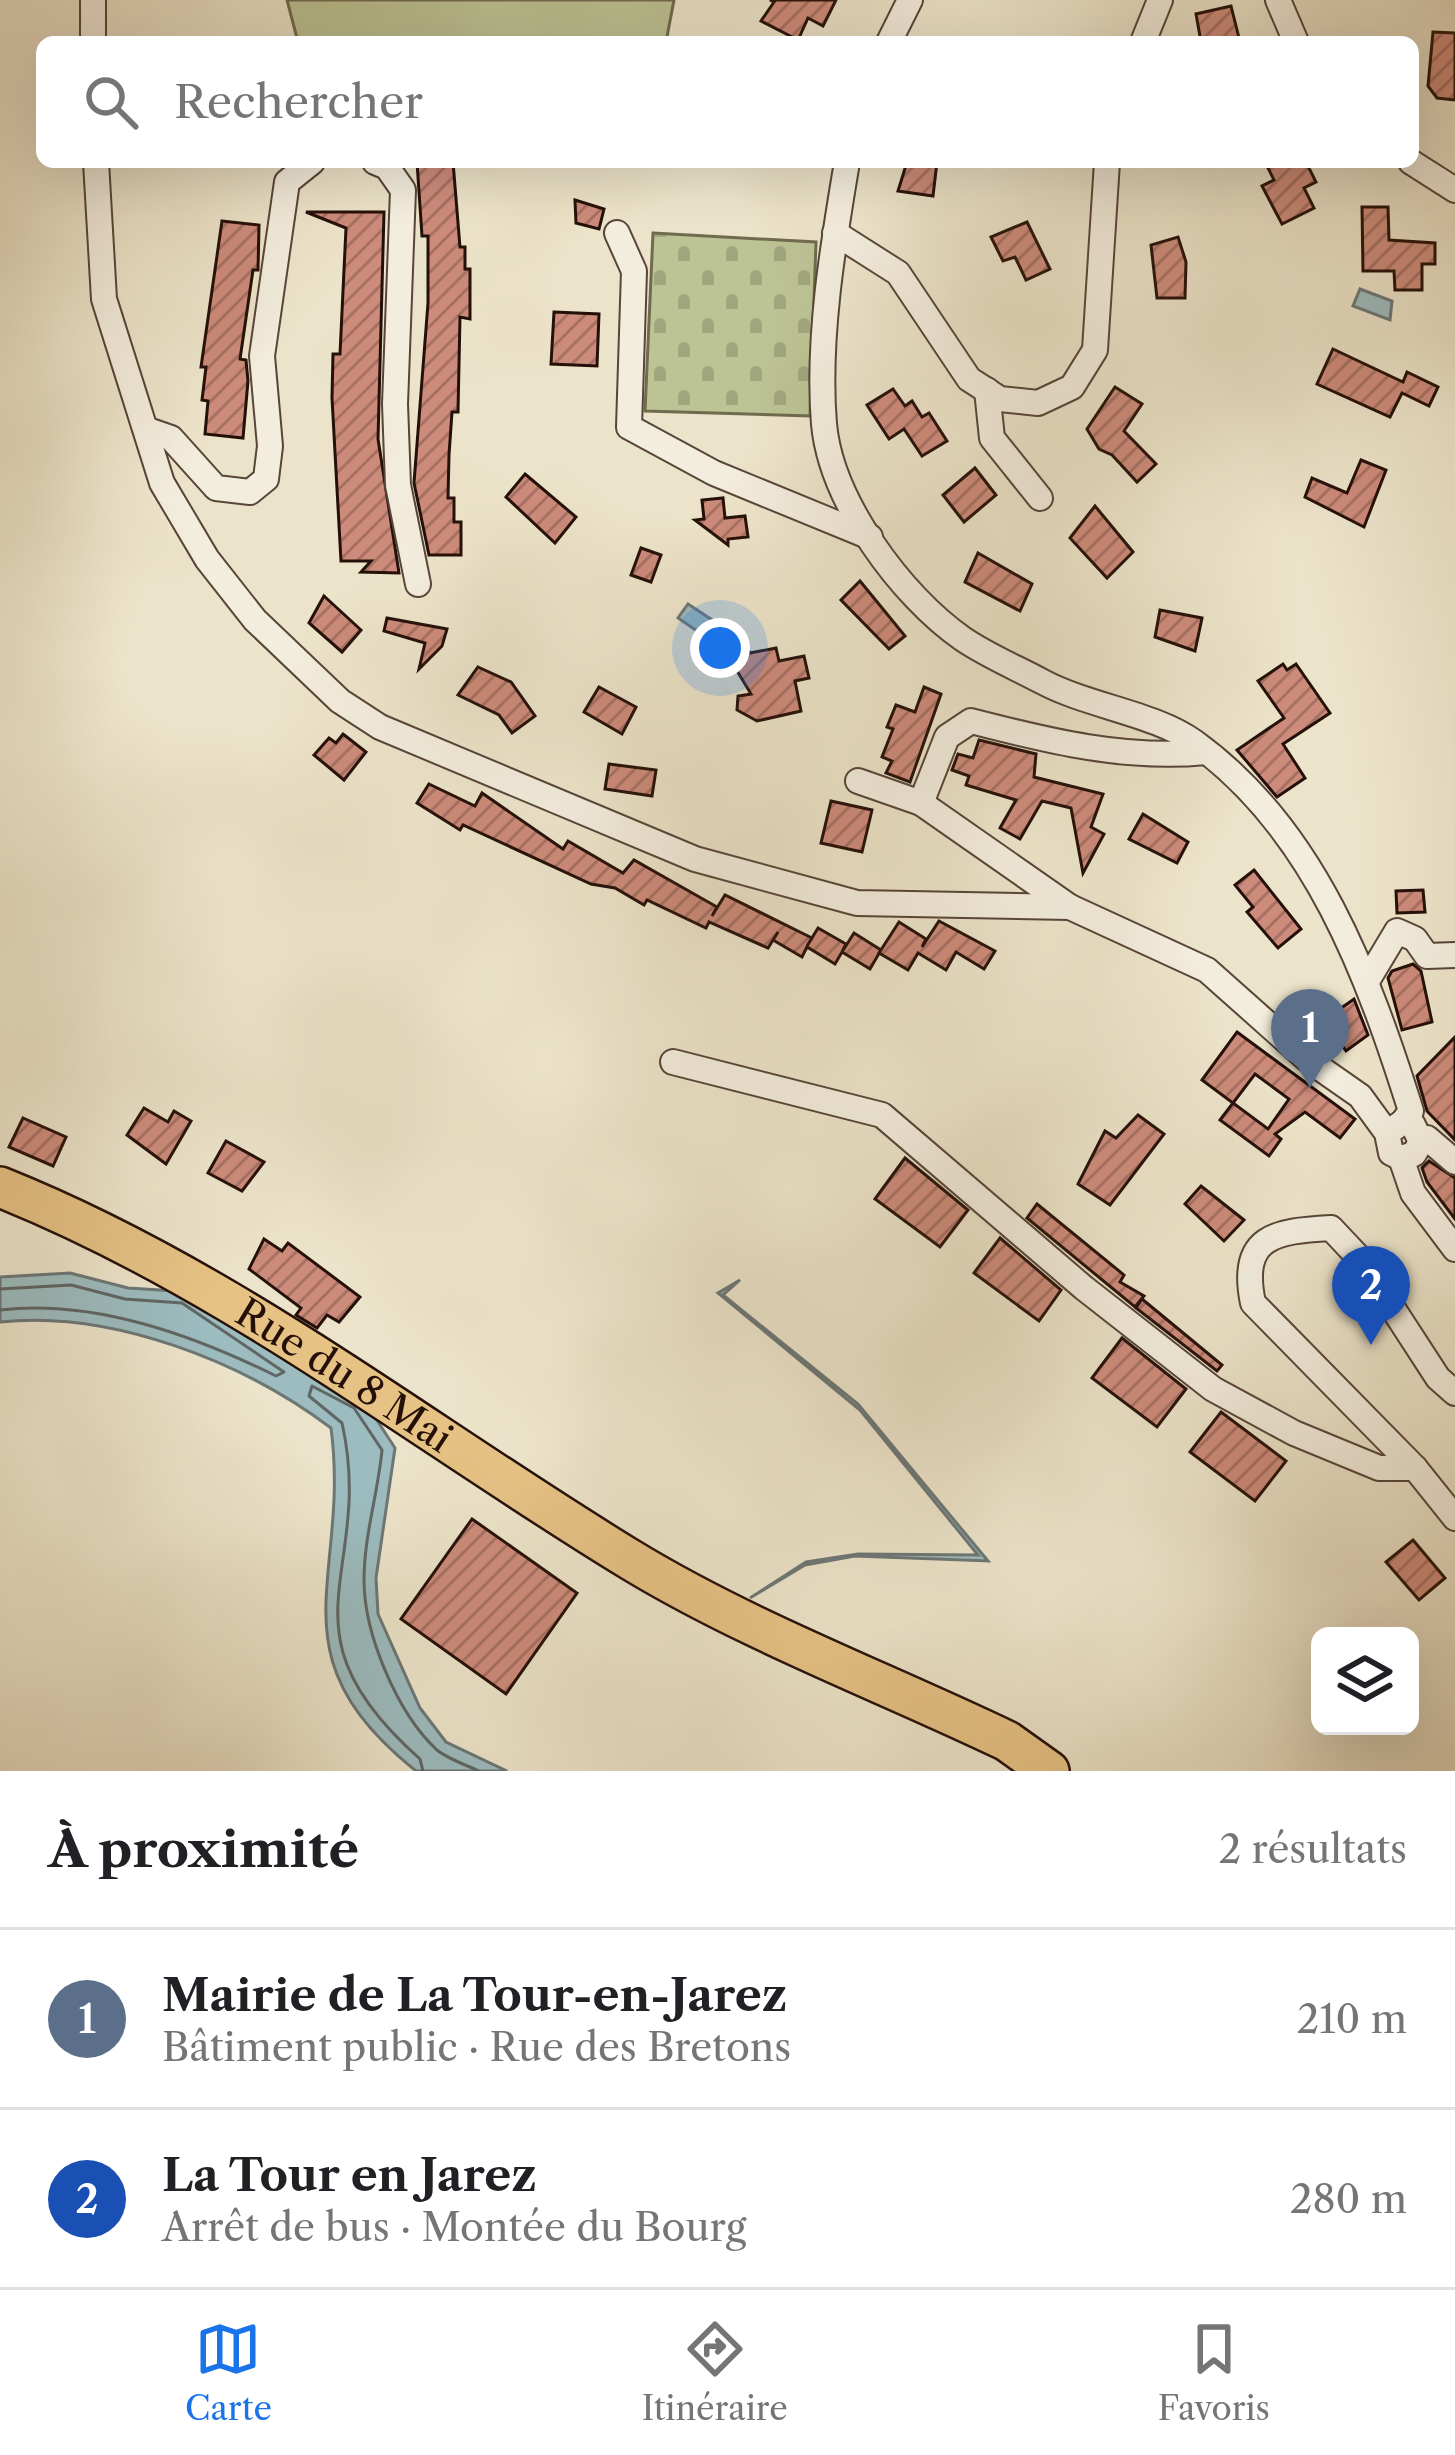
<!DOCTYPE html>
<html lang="fr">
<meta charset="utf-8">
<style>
:root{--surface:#fff;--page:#f6f6f6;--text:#202124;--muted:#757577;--line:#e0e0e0;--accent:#1a73e8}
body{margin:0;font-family:"Libre Caslon Text",serif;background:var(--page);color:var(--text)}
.controls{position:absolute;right:36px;bottom:36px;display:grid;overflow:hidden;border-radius:18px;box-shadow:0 12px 48px #0002}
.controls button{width:108px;height:108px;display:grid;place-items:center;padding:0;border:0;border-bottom:3px solid var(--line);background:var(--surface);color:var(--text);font:60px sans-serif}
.you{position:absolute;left:720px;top:648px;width:42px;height:42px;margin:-30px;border:9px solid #fff;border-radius:50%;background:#1a73e8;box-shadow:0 0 0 18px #1a73e833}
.badge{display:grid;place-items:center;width:78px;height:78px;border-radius:50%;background:var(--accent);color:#fff;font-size:39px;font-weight:700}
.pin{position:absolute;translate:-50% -99px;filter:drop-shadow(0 3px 6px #0008)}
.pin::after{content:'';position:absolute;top:63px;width:42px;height:36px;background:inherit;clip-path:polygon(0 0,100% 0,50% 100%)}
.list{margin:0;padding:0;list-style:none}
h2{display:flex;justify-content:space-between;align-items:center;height:156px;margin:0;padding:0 48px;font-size:51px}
h2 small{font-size:39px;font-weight:400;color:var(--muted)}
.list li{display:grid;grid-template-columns:78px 1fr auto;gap:36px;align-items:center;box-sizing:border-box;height:180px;padding:0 48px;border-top:3px solid var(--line)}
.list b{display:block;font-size:45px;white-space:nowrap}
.list p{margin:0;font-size:39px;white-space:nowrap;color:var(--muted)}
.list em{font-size:39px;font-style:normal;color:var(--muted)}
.icon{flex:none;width:66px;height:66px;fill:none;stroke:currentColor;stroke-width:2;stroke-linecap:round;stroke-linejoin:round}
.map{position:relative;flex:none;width:1455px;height:1771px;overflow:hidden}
.search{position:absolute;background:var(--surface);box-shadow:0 12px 48px #0002;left:36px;right:36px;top:36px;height:132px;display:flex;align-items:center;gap:30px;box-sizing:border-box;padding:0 42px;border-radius:18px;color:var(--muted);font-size:45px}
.sheet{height:516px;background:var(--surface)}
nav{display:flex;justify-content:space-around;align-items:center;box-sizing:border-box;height:168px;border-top:3px solid var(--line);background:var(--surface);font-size:33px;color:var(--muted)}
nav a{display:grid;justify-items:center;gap:6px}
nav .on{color:var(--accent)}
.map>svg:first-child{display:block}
.green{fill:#bcc394;stroke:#706a4e;stroke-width:3}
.cemetery{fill:url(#cemetery-stones);stroke:#706a4e;stroke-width:3}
.water{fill:#9cbcbf;stroke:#6c7776;stroke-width:3}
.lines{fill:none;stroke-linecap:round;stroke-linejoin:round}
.shore{stroke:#606664;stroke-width:3}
.building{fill:url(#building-hatch);stroke:#251009;stroke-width:3;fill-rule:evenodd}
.street-casing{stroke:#574539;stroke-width:28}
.primary-casing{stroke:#251009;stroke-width:44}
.street{stroke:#f3eddd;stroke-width:24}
.primary{stroke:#e6c285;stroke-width:39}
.labels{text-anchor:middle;stroke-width:12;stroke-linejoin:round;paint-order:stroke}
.street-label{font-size:39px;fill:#251009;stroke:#f3eddd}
</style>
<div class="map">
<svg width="1455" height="1771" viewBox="0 0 1455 1771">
<defs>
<pattern id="cemetery-stones" width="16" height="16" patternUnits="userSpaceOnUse" patternTransform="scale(3)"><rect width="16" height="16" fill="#bcc394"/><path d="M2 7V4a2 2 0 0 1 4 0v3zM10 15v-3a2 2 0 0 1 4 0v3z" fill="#a1a67e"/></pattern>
<pattern id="building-hatch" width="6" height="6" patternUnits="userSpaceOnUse" patternTransform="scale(3)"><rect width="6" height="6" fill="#cd8b7b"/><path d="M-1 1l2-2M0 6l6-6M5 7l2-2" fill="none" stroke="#a67063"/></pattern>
</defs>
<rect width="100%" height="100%" fill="#ece4ca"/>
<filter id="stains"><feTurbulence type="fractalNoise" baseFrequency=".00167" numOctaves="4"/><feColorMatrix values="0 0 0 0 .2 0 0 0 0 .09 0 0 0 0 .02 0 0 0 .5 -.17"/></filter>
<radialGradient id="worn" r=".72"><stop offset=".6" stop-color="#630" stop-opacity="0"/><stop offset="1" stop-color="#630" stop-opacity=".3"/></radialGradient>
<path class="green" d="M287,0H674L666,42H298Z"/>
<path class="cemetery" d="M653,233L816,242L810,416L645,411Z"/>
<g class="water">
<path d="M1360,289L1392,301L1390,320L1353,306Z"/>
<path d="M688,604L723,627L713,642L678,618Z"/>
<path d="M70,1273L128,1288L176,1291L371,1411L395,1448L376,1578L378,1614L420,1708L446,1742L507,1771H416C269,1653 351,1580 331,1428C242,1361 111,1310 0,1322V1277Z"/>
<path d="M740,1280L723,1295L858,1404L988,1561L855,1556L805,1565L750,1598L806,1562L858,1554L978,1555L860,1410L718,1293Z"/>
</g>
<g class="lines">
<g class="shore">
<path d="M0,1289L71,1285L125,1299L182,1303L284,1372L276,1376C193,1335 94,1299 0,1310"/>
<path d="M423,1771L420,1759C272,1628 376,1574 342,1423L309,1396L312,1386L354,1408L382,1450C378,1493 364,1536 364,1580C364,1634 397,1713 437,1750C448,1759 466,1765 479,1771"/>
</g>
</g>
<g class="building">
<path d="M770,0H836L823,26L808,18L798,40L761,21L774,2Z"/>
<path d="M1231,6L1240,42H1201L1196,14Z"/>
<path d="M1433,32L1455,33V100L1437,98L1428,86Z"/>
<path d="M417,162H453L460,247H465V269H470V319L460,317L458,412H452L449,455L448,498H454V522H461V555H429L414,483L428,303V236H422Z"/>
<path d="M907,162H937L933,196L898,191Z"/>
<path d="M1265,162H1306L1316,182L1304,188L1314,208L1282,224L1262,186L1274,180Z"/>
<path d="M575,200L604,209L599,229L576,223Z"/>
<path d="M1362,207H1388L1389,240L1435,243V264H1422V290H1395L1394,271H1363Z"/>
<path d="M306,212H384L378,439L399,573L361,572L371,561H341L332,398L333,354H340L346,228Z"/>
<path d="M222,221L259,225L258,270H253L240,359L246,360L248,381L243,438L205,434L208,401L202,400L206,367H201Z"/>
<path d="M1027,222L1050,269L1026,280L1015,257L1003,261L991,237Z"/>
<path d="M1178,237L1186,262L1185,298H1157L1151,245Z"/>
<path d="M554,312L599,314L597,366L551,364Z"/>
<path d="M1333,349L1403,382L1407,372L1438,387L1429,406L1402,393L1390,417L1317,384Z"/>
<path d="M1115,387L1142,404L1124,431L1156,464L1137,482L1112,455L1099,449L1087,429Z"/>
<path d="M893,389L905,406L912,401L922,417L929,413L947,441L922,456L904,429L889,439L867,405Z"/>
<path d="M1361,460L1386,470L1364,527L1305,497L1312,478L1347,493Z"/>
<path d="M975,468L996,495L964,522L943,495Z"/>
<path d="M525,474L576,517L555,543L506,497Z"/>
<path d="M723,498L725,518L745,516L748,537L728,539V545L695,520L704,519L702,500Z"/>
<path d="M1095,506L1133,552L1107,578L1070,538Z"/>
<path d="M641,548L661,555L651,582L631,575Z"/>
<path d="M978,553L1032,584L1020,611L965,582Z"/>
<path d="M860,581L905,636L889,649L841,600Z"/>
<path d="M324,596L361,630L342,652L309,623Z"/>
<path d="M1160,610L1202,618L1195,651L1155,637Z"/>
<path d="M387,618L447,629L442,646L419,669L425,643L384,631Z"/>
<path d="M739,635L750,653L776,648L779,661L804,656L809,678L795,681L801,711L757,721L737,710L738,696L751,694L722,646Z"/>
<path d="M1283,664L1287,670L1296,664L1330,713L1283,744L1305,778L1277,797L1237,750L1284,718L1258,681Z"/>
<path d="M478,667L511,682L535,716L512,733L499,715L458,695Z"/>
<path d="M599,687L636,707L622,734L584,712Z"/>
<path d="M924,687L941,694L910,782L886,773L892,761L882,757L893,729L887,727L896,705L915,712Z"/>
<path d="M343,734L366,752L344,780L314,755L329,738L336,743Z"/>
<path d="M979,740L1036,754L1034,777L1103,794L1091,827L1104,834L1083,873L1071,808L1042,801L1020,839L1000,828L1016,800L966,785L969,776L952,770L958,754L973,758Z"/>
<path d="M609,764L656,770L652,796L605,789Z"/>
<path d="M429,784L475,806L482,793L563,849L568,841L623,873L634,860L717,907L712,916L725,895L812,938L807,946L818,928L846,944L842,952L854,933L881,950L870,969L842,952L835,964L807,947L802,957L773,940L778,932L768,948L709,922L706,928L647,900L644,905L615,888L591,884L463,825L460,830L417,803Z"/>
<path d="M831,801L872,810L862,852L821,843Z"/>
<path d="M1143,814L1188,842L1177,863L1129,839Z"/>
<path d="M1254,870L1301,929L1278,948L1247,912L1253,907L1235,885Z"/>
<path d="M1423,890L1425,912L1397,913L1396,891Z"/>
<path d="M939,921L995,951L984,969L956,952L946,970L918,953L908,970L879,953L899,922L926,939L922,947Z"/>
<path d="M1413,964L1421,971L1432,1022L1402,1030L1388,978L1392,971Z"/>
<path d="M1354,999L1368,1035L1346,1051L1324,1020Z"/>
<path d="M1237,1032L1355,1119L1340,1138L1305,1112L1275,1134L1281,1139L1269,1156L1220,1120L1233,1103L1202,1080ZM1255,1074L1289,1099L1268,1129L1233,1103Z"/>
<path d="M1455,1037V1140L1427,1111L1417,1076Z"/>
<path d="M144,1108L168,1122L174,1111L191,1121L166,1164L127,1135Z"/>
<path d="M1138,1115L1164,1134L1110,1205L1078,1184L1105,1131L1116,1138Z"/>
<path d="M23,1118L66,1137L53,1166L9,1147Z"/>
<path d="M226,1141L264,1162L242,1191L208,1173Z"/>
<path d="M905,1158L968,1210L940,1247L875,1199Z"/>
<path d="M1429,1161L1455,1178V1219L1427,1182L1422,1168Z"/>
<path d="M1201,1186L1244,1220L1224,1241L1185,1204Z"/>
<path d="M1037,1204L1124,1275L1120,1282L1144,1296L1135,1307L1027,1218Z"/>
<path d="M1000,1238L1061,1290L1039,1321L974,1273Z"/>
<path d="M264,1239L282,1251L288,1243L360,1297L339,1322L327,1315L317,1328L296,1315L301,1308L249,1269Z"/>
<path d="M1142,1299L1222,1365L1217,1371L1136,1308Z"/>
<path d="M1122,1338L1186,1389L1157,1427L1092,1378Z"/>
<path d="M1221,1412L1286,1461L1255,1501L1190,1452Z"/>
<path d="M472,1519L577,1593L506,1694L401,1619Z"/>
<path d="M1413,1540L1445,1578L1419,1600L1386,1562Z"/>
</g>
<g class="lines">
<defs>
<g id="street">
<path d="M1278,0L1296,42"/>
<path d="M93,42V0"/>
<path d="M889,42L910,0"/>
<path d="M1143,42L1160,0"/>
<path d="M96,162L104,299L162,483L207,559L255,620L340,701L380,727L695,859L857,903L1070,907"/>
<path d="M375,162L387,167L403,190L395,404L398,485L418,584"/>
<path d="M847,162C833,245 817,339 824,424C831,501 901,596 963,639C988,656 1017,668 1043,682C1088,706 1156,714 1194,742C1315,829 1368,975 1411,1111L1403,1122"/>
<path d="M1411,162L1455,190"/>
<path d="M617,233L634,271L629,427L714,473L870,537"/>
<path d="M835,233L898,273L969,379L1000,399L1038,403L1072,387L1095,350L1107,162"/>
<path d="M987,390L992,438L1040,498"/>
<path d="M148,430L171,438L216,488L250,492L266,479L270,446L262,356L287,182L312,162"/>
<path d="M858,781L921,803L1070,907L1207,970L1307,1059L1360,1096L1387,1133L1391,1153L1401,1158L1414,1154L1421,1142L1413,1125L1403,1122L1387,1133"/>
<path d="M921,803L947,737L971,721C1048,741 1126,760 1206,752"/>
<path d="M1367,981L1397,931L1415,939L1427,956L1455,955"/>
<path d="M673,1062L882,1115L1084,1288L1213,1389L1294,1433L1379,1468H1415"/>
<path d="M1421,1142L1427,1138L1455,1162"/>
<path d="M1401,1158L1413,1193L1455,1249"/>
<path d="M1455,1393L1438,1378L1362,1261L1331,1228C1275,1231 1239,1236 1253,1303L1415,1468L1455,1518"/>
</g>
<g id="primary">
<path id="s1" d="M0,1187C230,1279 422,1433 631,1560C748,1631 884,1682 1007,1741L1049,1771"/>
</g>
</defs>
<use href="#street" class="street-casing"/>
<use href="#primary" class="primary-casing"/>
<use href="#street" class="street"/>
<use href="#primary" class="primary"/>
</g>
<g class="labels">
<g class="street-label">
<text dy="14" stroke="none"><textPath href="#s1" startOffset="393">Rue du 8 Mai</textPath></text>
</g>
</g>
<rect width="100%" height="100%" filter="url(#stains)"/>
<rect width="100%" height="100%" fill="url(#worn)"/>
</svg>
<div class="controls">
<button><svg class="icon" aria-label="layers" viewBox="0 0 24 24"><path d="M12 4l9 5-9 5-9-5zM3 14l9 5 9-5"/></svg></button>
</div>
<div class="you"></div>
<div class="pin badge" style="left:1310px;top:1088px;background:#5c6f8a">1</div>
<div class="pin badge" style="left:1371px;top:1345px;background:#1a4fb4">2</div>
<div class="search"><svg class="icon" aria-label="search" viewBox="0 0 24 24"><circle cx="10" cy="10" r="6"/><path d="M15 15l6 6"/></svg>Rechercher</div>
</div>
<section class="sheet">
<h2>À proximité<small>2 résultats</small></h2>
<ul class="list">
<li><span class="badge" style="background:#5c6f8a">1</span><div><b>Mairie de La Tour-en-Jarez</b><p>Bâtiment public · Rue des Bretons</p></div><em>210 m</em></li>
<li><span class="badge" style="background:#1a4fb4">2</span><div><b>La Tour en Jarez</b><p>Arrêt de bus · Montée du Bourg</p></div><em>280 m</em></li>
</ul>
</section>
<nav>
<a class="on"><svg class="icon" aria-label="map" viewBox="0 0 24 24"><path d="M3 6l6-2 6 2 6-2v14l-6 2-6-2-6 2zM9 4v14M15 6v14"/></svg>Carte</a>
<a><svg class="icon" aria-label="directions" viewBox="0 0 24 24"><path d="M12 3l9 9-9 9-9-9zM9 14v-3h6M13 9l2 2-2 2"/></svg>Itinéraire</a>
<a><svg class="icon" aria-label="saved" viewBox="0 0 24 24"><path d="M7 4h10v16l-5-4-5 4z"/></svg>Favoris</a>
</nav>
